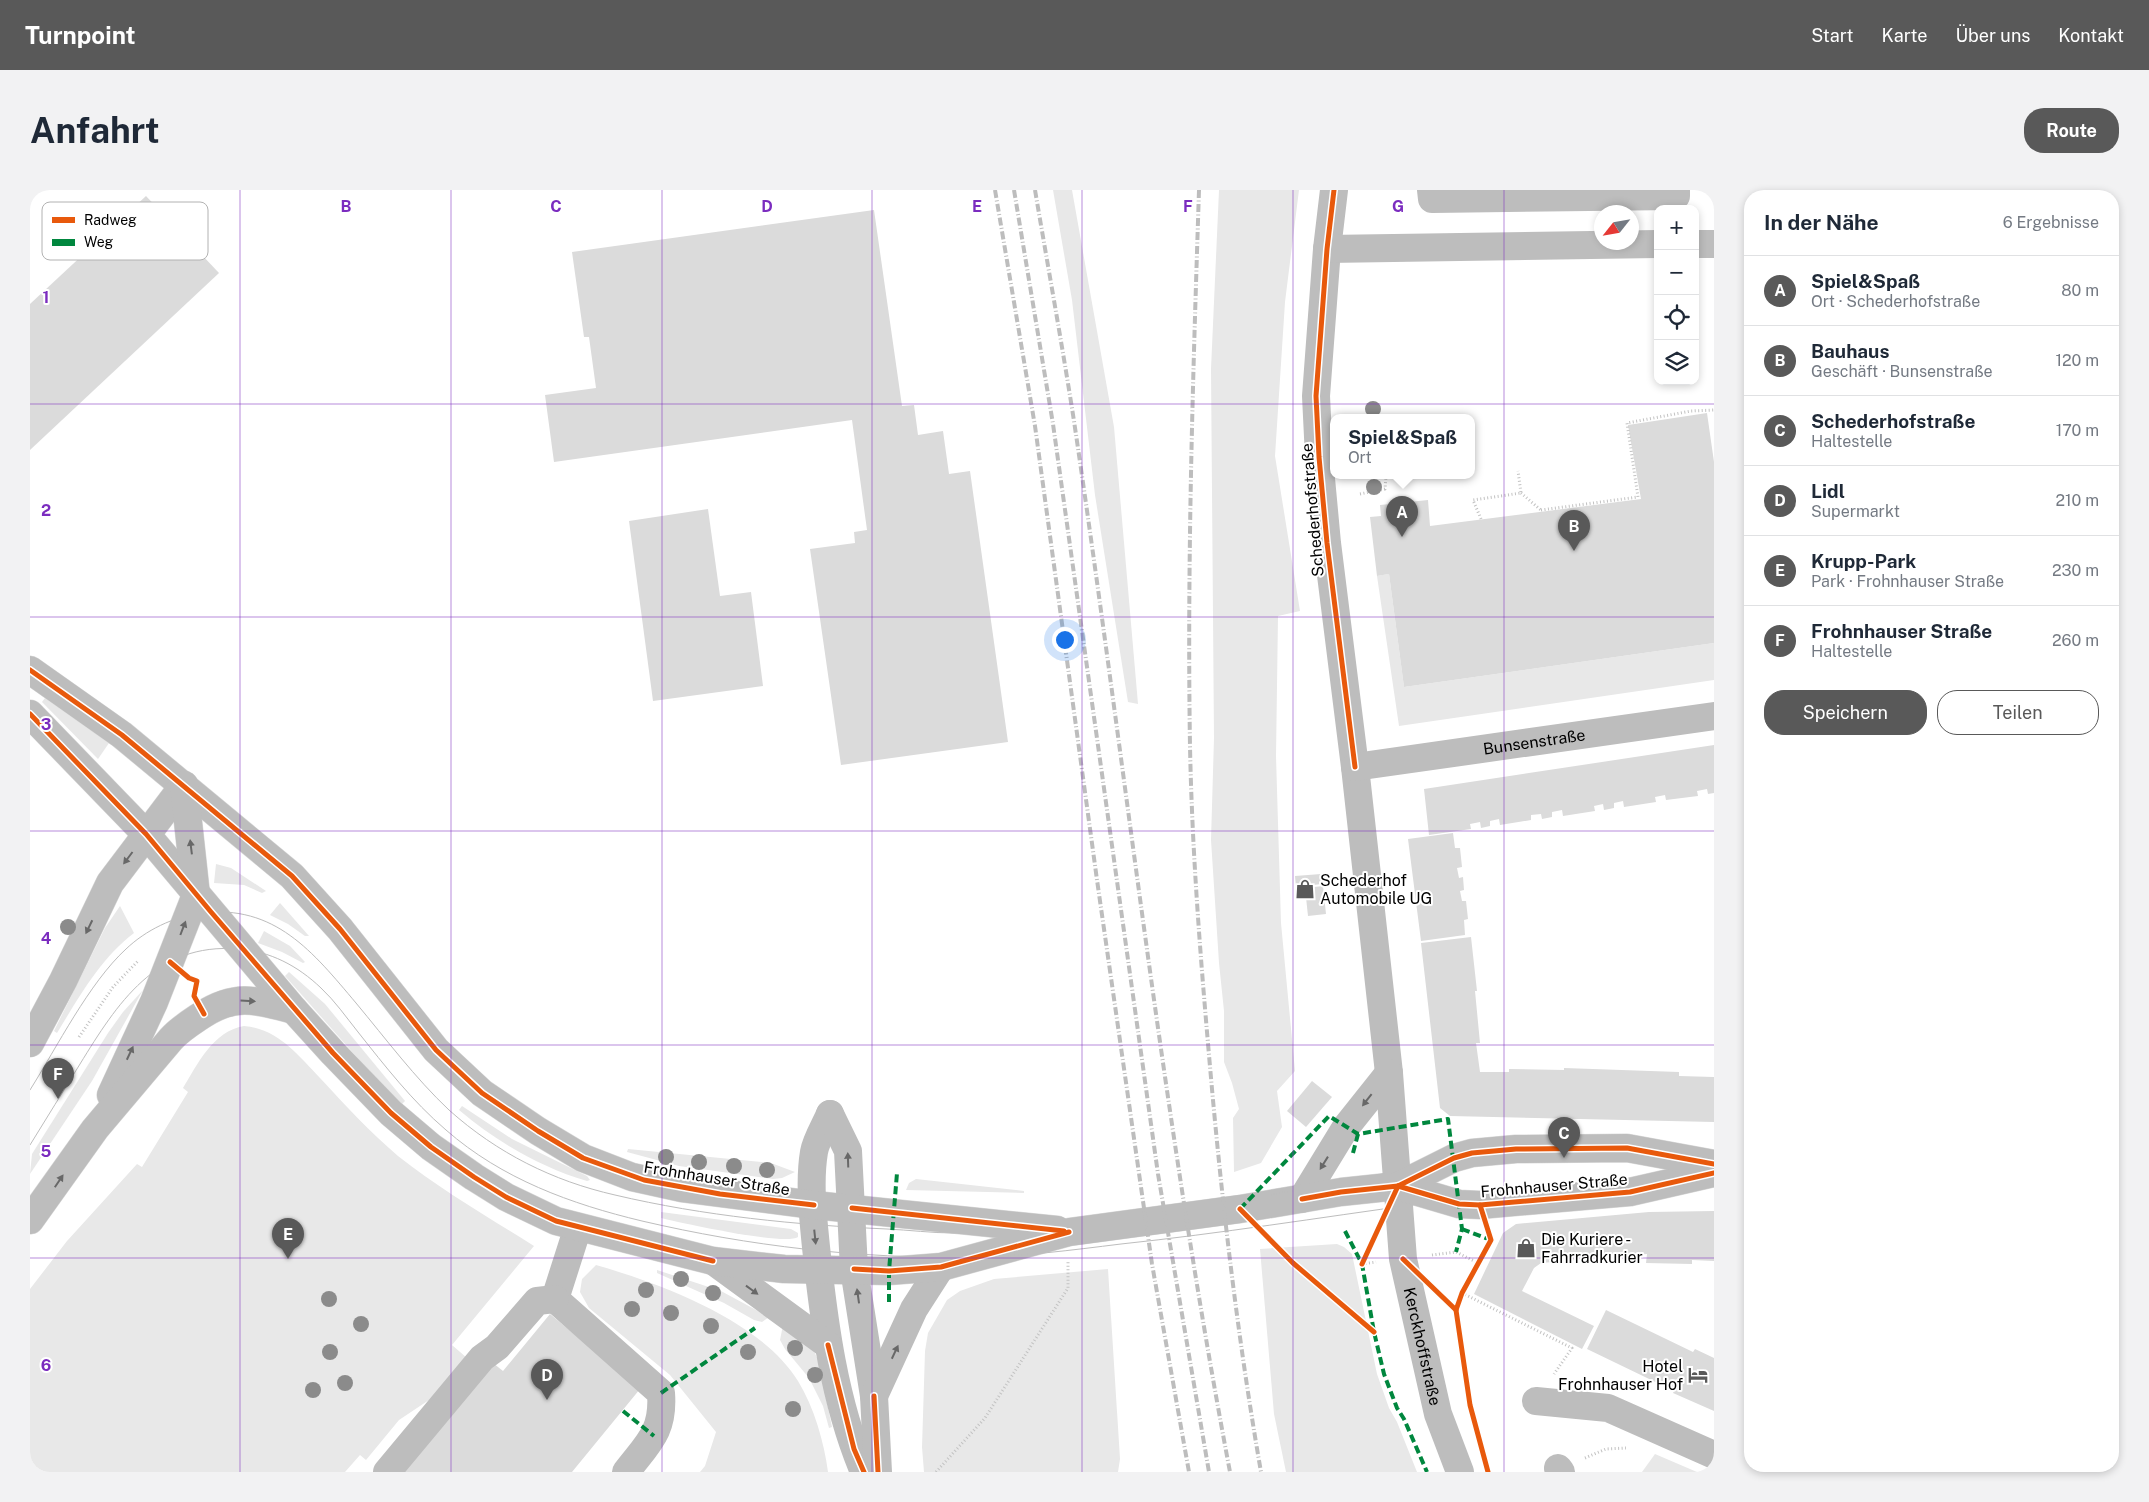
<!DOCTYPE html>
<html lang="de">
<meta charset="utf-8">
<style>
:root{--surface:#fff;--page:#f2f2f3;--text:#1f2937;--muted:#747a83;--line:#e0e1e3;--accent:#595959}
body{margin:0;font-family:"Public Sans",sans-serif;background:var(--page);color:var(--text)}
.controls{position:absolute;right:15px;top:15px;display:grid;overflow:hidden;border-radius:10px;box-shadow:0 2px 8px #0003}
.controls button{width:45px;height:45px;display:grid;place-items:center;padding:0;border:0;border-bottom:1px solid var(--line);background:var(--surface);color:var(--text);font:25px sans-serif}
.compass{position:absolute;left:1564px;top:15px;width:45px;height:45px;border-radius:50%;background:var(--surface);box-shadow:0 2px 8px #0003;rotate:239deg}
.you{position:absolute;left:1034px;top:449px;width:18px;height:18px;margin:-12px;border:4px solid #fff;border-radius:50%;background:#1a73e8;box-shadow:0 0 0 8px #1a73e833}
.badge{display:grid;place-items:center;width:32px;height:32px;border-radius:50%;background:var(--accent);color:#fff;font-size:16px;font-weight:700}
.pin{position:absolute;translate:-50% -41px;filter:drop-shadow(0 1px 2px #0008)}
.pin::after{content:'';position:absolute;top:26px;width:18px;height:15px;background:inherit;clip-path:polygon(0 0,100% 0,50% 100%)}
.popup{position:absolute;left:1300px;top:224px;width:145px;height:65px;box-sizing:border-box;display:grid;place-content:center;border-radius:10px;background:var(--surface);filter:drop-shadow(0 1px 4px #0005);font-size:16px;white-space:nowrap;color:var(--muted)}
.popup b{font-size:19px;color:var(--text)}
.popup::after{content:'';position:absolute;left:50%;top:100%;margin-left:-10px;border:10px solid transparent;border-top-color:var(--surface)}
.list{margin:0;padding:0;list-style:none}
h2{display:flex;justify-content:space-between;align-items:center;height:65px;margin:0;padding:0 20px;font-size:21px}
h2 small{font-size:16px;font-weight:400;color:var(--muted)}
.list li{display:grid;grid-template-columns:32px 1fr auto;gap:15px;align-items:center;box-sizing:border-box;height:70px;padding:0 20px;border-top:1px solid var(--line)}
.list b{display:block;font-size:19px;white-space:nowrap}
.list p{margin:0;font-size:16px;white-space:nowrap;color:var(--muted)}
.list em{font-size:16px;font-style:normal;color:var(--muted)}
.actions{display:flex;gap:10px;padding:15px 20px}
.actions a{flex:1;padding:11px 0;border:1px solid var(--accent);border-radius:20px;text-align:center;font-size:18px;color:var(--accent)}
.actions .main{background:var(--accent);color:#fff}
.icon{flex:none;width:28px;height:28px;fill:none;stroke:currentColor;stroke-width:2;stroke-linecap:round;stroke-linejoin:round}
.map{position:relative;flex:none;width:1684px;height:1282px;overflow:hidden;border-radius:20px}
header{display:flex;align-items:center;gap:30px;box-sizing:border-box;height:70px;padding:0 25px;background:var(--accent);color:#fff}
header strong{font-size:24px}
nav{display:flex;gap:28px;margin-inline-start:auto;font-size:18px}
.intro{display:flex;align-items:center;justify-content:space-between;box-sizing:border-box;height:120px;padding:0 30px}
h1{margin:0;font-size:35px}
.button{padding:12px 22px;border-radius:20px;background:var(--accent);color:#fff;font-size:18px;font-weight:700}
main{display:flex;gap:30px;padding:0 30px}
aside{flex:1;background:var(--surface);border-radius:20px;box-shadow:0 2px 8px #0003}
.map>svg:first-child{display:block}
.green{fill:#e8e8e8}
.building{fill:#dbdbdb}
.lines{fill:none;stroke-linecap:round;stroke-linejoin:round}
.major-casing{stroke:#dbdbdb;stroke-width:29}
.path{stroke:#c2c2c2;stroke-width:3;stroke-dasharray:1 2.5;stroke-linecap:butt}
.minor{stroke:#bdbdbd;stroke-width:28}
.major{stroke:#bdbdbd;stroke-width:28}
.tram{stroke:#bdbdbd;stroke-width:1}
.rail{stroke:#bdbdbd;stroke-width:4;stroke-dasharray:8 2.5 1 2.5;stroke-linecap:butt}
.quiet{stroke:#00873e;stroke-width:4;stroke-dasharray:8 4;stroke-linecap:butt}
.cycleway-casing{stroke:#fff;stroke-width:8}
.cycleway{stroke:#e8590c;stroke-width:5}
.tree{fill:#8b8b8b}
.oneway{fill:#686868}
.grid{fill:none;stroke:#7b2cbf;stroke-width:1;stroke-opacity:0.55}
.labels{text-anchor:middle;stroke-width:4;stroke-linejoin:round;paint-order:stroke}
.street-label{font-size:16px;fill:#000;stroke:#fff}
.poi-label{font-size:16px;fill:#000;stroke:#fff;text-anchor:start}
.key{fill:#fff;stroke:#b2b2b2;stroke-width:1}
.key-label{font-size:14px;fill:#000}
.grid-label{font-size:16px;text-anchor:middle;font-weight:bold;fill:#7b2cbf;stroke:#fff;stroke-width:4;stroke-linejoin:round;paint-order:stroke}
</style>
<header>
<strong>Turnpoint</strong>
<nav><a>Start</a><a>Karte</a><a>Über uns</a><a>Kontakt</a></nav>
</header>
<div class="intro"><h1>Anfahrt</h1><a class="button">Route</a></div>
<main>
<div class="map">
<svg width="1684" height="1282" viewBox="0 0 1684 1282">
<rect width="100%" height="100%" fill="#fff"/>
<g class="green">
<path d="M1023,0H1042L1084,237L1108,514L1098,512L1065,305L1042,110Z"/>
<path d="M1189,0H1269L1255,112L1245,266L1270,421L1248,426L1246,566L1251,733L1265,881L1247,901L1252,937L1231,973L1204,982L1203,928L1209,919L1202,893L1194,872V821L1189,773L1181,650L1184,548L1181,179Z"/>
<path d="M1359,384L1374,497L1684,453V490L1369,536L1347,386Z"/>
<path d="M15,508L79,553L68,569L12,512Z"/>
<path d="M186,674L201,678L236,701L232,703L214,695L184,693Z"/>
<path d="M250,713L279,746H275L258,734L240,725Z"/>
<path d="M90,716L104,743C70,769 49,807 27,843L24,841L75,738Z"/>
<path d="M234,741L260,756L275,772L273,773L252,762L228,753Z"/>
<path d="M259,782L295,814L375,911L372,914L332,873L255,786Z"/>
<path d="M113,800L62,891L0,984L2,964L78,843L93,822Z"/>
<path d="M214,836C248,839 268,865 290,888C315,915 340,942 368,966C411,1000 458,1027 504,1056L422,1155L437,1168L414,1200L369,1230L336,1270L330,1265L315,1282H0V1099L37,1051L107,974L112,977L158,902L153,898C167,875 183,841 214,836Z"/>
<path d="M432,916L482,949L557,986L560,990L557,991C510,977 467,952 429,920Z"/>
<path d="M598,959L741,973L765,982L752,988L743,989L649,976L597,962Z"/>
<path d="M886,989L994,1001V1003L876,1000L879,993Z"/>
<path d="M631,1022L761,1039L768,1043V1047C755,1056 652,1033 631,1028Z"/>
<path d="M1307,1054L1314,1057L1322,1064L1347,1184L1359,1218L1367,1232L1387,1282H1256L1244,1224L1230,1059Z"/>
<path d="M566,1075C632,1094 731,1131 768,1191C784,1217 794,1252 798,1282H670L675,1276L686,1242L640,1185L559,1118L550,1102L552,1089Z"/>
<path d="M1078,1079L1090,1269L1088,1282H894L892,1257L895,1161L898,1143L917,1110L930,1101L964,1089Z"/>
<path d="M627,1080L691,1101L739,1127L732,1132L724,1130L694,1113L627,1083Z"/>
<path d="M753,1135L784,1161L788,1170L802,1237L799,1238L793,1216L779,1188L755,1159L750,1150Z"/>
<path d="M1625,1264L1667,1282H1612Z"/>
</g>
<g class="building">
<path d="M116,6L189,83L0,260V114Z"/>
<path d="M844,20L872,216L884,215L888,245L913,241L919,284L940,281L978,552L811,575L780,359L825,353L824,342L837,340L822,230L524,272L515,205L566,198L559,147H554L542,62Z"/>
<path d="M1677,223L1684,272V453L1374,497L1359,384L1347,386L1340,327L1351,326L1350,315L1398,310L1400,336L1611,309L1598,235Z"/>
<path d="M678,319L690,406L721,402L733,496L623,511L599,331Z"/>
<path d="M1684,555V603L1678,604L1677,599L1667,601L1668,606L1636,610L1635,605L1625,607L1626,612L1594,617L1593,611L1584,613V618L1574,620L1573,614L1564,616L1565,621L1533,626L1532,620L1522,622V627L1512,629L1511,624L1501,625V630L1470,635L1469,629L1460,631V636L1451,638L1450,632L1440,634L1441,639L1399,645L1394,599Z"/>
<path d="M1423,643L1425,658H1430L1432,677L1427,678L1429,688L1433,687L1434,700L1430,701L1432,711H1436L1438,729L1434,730L1435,745L1391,751L1378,649Z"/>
<path d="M1291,684L1292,694L1266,697L1265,686Z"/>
<path d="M1293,696L1296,724L1278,726L1275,698Z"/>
<path d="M1441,747L1447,801H1445L1450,853H1446L1450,882H1479V879L1534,880V878L1649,882V886L1684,887V932L1420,926L1410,918L1391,753Z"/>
<path d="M1282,891L1302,907L1276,937L1257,921Z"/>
<path d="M1684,1021V1071L1662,1070V1074L1616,1073L1617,1064L1511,1073L1504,1078L1492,1101L1564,1136L1552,1159L1444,1104L1473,1043L1486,1034L1619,1022Z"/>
<path d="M1576,1120L1663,1162L1665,1159L1684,1168V1221L1643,1203L1644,1201L1557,1159Z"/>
<path d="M520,1124L610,1199L542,1282H373L463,1173L473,1181Z"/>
</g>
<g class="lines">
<defs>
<g id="major">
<path d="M0,480L92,545L262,686L310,739L406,860L452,903L508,941L553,968L602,987L652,998L784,1015L1027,1040"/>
<path d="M0,524L116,644L264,820L303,863L361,923L401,957L444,987L476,1007L526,1031L683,1071L754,1079L859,1081L911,1077L1039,1042L1210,1019L1311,1002L1368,996L1429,1014L1450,1015L1600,1002L1684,983"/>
<path d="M0,853L33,791L80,693L154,595"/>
<path d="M81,905L124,812L166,705L154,595"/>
<path d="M1368,996L1424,968L1442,963L1486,959L1597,958L1684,974"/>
<path d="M0,1030L65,939L141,849C150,839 160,833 172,825C206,803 226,810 264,820"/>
</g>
</defs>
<use href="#major" class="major-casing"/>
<g class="path">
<path d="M1491,303L1512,321"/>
<path d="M1330,304L1355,299L1356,286"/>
<path d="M1511,320L1608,307L1597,233L1661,221L1684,220"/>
<path d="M1451,329L1443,310L1491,303L1488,281"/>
<path d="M49,847L83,797L108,771"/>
<path d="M1402,1065L1426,1062L1448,1073"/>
<path d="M1332,1074L1346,1072"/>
<path d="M1432,1103L1542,1158L1524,1184"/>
<path d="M1555,1268L1576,1259L1596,1258"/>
<path d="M906,1282L955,1228L1038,1098V1072"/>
</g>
<g class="minor">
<path id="s1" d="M1304,0L1297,59L1286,206L1289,267L1297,353L1325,577L1359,883L1373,1069L1408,1224L1430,1282"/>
<path d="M1401,0L1402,9L1646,6V0"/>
<path d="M1665,54H1684"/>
<path d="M1297,59L1628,54"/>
<path id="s2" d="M1325,577L1684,526"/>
<path d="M800,924C795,936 786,950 784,962C779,992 783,1027 786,1057C794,1133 804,1211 834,1282"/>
<path d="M800,924L818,961L824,1079L844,1206L848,1282"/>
<path d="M1272,1009L1316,937L1359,883"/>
<path d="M548,1037L525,1109L631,1203C634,1242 618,1253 596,1282"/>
<path d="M683,1071L798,1155"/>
<path d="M844,1206L884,1119L911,1077"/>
<path d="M1506,1211L1578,1218L1684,1265"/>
<path d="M1528,1278L1531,1282"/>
<path d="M357,1282L452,1168L467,1157L507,1111L525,1109"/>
</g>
<use href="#major" class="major"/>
<g class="tram">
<path d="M0,900C27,857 59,793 96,759C116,740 143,727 171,723C245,714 283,762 326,813C356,849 385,888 419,920C467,963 523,991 585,1005C674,1026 767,1035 857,1039C879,1040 902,1043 923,1043C949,1042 974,1039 999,1037C1043,1034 1087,1031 1131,1024C1221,1010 1310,990 1401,976C1494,963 1590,967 1684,971"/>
<path d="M0,955C17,928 33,901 50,874C87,814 126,752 208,759C240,761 268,776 291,798C305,811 316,827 328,842C355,876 382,911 416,940C472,989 541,1014 612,1031C719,1056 830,1069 940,1067C991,1067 1042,1060 1091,1054C1289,1033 1485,991 1684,988"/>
</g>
<g class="rail">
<path d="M965,0L1005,236L1067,690L1122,1074L1159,1282"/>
<path d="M984,0L1023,234L1128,984L1179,1282"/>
<path d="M1005,0C1018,77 1032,154 1044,231C1096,582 1134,934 1200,1282"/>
<path d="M1169,0C1163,185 1157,370 1160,556C1162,659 1170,762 1179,865C1191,1005 1207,1144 1231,1282"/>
</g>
<g class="quiet">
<path d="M1323,963L1328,944"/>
<path d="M1210,1019L1299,926L1328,944L1418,929L1432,1039L1426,1062"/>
<path d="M1432,1039L1461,1050"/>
<path d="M1315,1041L1332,1074L1344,1142L1354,1184L1367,1218L1374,1229L1397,1282"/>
<path d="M859,1112V1081L867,983"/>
<path d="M631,1203L725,1138"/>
<path d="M593,1221L624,1246"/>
</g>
<defs>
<g id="cycleway">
<path d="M1304,0L1297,59L1286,206L1289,267L1297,353L1325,577"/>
<path d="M0,480L92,545L262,686L310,739L406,860L452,903L508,941L553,968L614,990L690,1004L784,1015"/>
<path d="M0,524L116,644L181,722L303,863L361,923L401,957L444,987L476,1007L526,1031L683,1071"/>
<path d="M140,772L159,788L167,791L164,806L174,824"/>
<path d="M1368,996L1424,968L1442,963L1486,959L1597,958L1684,974"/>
<path d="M1272,1009L1311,1002L1368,996L1429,1014L1450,1015L1600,1002L1684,983"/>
<path d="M1450,1015L1461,1050L1432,1103L1426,1120L1440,1215L1458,1282"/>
<path d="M822,1018L1034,1041"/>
<path d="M1210,1019L1263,1073L1344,1142"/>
<path d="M1373,1069L1426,1120"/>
<path d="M1332,1074L1368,996"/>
<path d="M824,1079L859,1081L911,1077L1039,1042"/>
<path d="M798,1155L824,1259L834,1282"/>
<path d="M844,1206L848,1282"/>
</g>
</defs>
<use href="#cycleway" class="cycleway-casing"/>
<use href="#cycleway" class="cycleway"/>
</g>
<g class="tree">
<circle cx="1343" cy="219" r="8"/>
<circle cx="1344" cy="297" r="8"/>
<circle cx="38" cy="737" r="8"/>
<circle cx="636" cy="967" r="8"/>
<circle cx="669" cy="972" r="8"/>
<circle cx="704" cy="976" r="8"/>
<circle cx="737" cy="980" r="8"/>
<circle cx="651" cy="1089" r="8"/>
<circle cx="616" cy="1100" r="8"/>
<circle cx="683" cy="1103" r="8"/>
<circle cx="299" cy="1109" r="8"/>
<circle cx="602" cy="1119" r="8"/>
<circle cx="641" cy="1123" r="8"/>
<circle cx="331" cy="1134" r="8"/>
<circle cx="681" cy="1136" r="8"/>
<circle cx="765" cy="1158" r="8"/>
<circle cx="300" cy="1162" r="8"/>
<circle cx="718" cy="1162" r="8"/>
<circle cx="785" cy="1185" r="8"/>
<circle cx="315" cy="1193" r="8"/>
<circle cx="283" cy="1200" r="8"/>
<circle cx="763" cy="1219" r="8"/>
</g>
<defs><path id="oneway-solid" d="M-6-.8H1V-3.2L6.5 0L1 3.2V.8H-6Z" transform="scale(1.25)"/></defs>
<g class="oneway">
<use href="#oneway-solid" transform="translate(161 657) rotate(-97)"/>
<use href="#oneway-solid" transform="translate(98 668) rotate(127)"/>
<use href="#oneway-solid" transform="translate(59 737) rotate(116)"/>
<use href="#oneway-solid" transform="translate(153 738) rotate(-69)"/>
<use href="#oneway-solid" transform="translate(218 811) rotate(3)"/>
<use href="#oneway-solid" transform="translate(100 863) rotate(-65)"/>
<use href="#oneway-solid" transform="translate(1337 910) rotate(128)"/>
<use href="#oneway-solid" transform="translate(818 970) rotate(-92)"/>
<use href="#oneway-solid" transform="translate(1294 973) rotate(122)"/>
<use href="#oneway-solid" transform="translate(29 991) rotate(-56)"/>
<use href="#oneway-solid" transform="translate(785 1047) rotate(84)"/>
<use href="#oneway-solid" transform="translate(722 1100) rotate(36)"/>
<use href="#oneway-solid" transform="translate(828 1106) rotate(-98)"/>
<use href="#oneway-solid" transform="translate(865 1162) rotate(-65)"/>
</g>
<path class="grid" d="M210,0V1282M421,0V1282M632,0V1282M842,0V1282M1052,0V1282M1263,0V1282M1474,0V1282M0,214H1684M0,427H1684M0,641H1684M0,855H1684M0,1068H1684"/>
<defs>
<symbol id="shop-bare" viewBox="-9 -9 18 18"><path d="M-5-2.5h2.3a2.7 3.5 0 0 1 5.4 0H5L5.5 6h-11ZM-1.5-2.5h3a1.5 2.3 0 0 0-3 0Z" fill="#595959" stroke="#fff" stroke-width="2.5" paint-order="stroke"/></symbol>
<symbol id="hotel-bare" viewBox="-9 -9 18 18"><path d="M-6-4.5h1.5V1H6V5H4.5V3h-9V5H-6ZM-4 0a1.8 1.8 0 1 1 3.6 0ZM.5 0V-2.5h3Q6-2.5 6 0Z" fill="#595959" stroke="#fff" stroke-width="2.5" paint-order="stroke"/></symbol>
</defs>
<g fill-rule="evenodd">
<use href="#shop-bare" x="1261" y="685" width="28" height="28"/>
<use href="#shop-bare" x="1482" y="1044" width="28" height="28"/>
<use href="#hotel-bare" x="1654" y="1171" width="28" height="28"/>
</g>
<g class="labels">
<g class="street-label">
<text transform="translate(1282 320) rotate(-95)" y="6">Schederhofstraße</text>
<text dy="6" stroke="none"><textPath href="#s2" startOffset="181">Bunsenstraße</textPath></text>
<text transform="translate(687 988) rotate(9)" y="6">Frohnhauser Straße</text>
<text transform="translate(1524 995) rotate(-5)" y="6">Frohnhauser Straße</text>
<text dy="6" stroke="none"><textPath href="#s1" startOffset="1164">Kerckhoffstraße</textPath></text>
</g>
<g class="poi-label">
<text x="1290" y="696">Schederhof<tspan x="1290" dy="18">Automobile UG</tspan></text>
<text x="1511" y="1055">Die Kuriere -<tspan x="1511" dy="18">Fahrradkurier</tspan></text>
<text x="1653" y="1182" text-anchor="end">Hotel<tspan x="1653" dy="18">Frohnhauser Hof</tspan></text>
</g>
</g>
<rect x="12" y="12" width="166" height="58" rx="8" class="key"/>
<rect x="22" y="27" width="23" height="6" fill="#e8590c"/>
<rect x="22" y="49" width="23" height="7" fill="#00873e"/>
<g class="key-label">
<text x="54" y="35">Radweg</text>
<text x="54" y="57">Weg</text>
</g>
<g class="grid-label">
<text x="316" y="22">B</text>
<text x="526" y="22">C</text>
<text x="737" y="22">D</text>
<text x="947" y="22">E</text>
<text x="1158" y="22">F</text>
<text x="1368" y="22">G</text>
<text x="16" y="113">1</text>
<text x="16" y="326">2</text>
<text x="16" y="540">3</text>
<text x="16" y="754">4</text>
<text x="16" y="967">5</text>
<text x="16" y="1181">6</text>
</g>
</svg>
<div class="controls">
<button>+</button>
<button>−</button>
<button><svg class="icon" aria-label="locate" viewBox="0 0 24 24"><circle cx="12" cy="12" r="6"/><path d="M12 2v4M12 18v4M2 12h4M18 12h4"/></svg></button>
<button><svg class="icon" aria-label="layers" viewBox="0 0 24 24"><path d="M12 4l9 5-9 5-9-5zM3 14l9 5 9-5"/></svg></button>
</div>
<svg class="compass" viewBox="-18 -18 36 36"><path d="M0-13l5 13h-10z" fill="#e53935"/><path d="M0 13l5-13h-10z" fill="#747a83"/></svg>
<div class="you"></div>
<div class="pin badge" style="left:1372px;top:347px">A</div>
<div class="popup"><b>Spiel&amp;Spaß</b>Ort</div>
<div class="pin badge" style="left:1544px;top:361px">B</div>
<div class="pin badge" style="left:1534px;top:968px">C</div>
<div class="pin badge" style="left:517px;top:1210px">D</div>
<div class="pin badge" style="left:258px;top:1069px">E</div>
<div class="pin badge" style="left:28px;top:909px">F</div>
</div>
<aside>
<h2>In der Nähe<small>6 Ergebnisse</small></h2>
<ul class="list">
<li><span class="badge">A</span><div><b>Spiel&amp;Spaß</b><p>Ort · Schederhofstraße</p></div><em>80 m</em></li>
<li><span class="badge">B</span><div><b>Bauhaus</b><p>Geschäft · Bunsenstraße</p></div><em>120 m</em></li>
<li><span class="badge">C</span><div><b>Schederhofstraße</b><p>Haltestelle</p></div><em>170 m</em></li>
<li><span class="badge">D</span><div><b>Lidl</b><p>Supermarkt</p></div><em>210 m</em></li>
<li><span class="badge">E</span><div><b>Krupp-Park</b><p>Park · Frohnhauser Straße</p></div><em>230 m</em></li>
<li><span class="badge">F</span><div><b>Frohnhauser Straße</b><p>Haltestelle</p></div><em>260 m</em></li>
</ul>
<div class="actions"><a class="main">Speichern</a><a>Teilen</a></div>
</aside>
</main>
